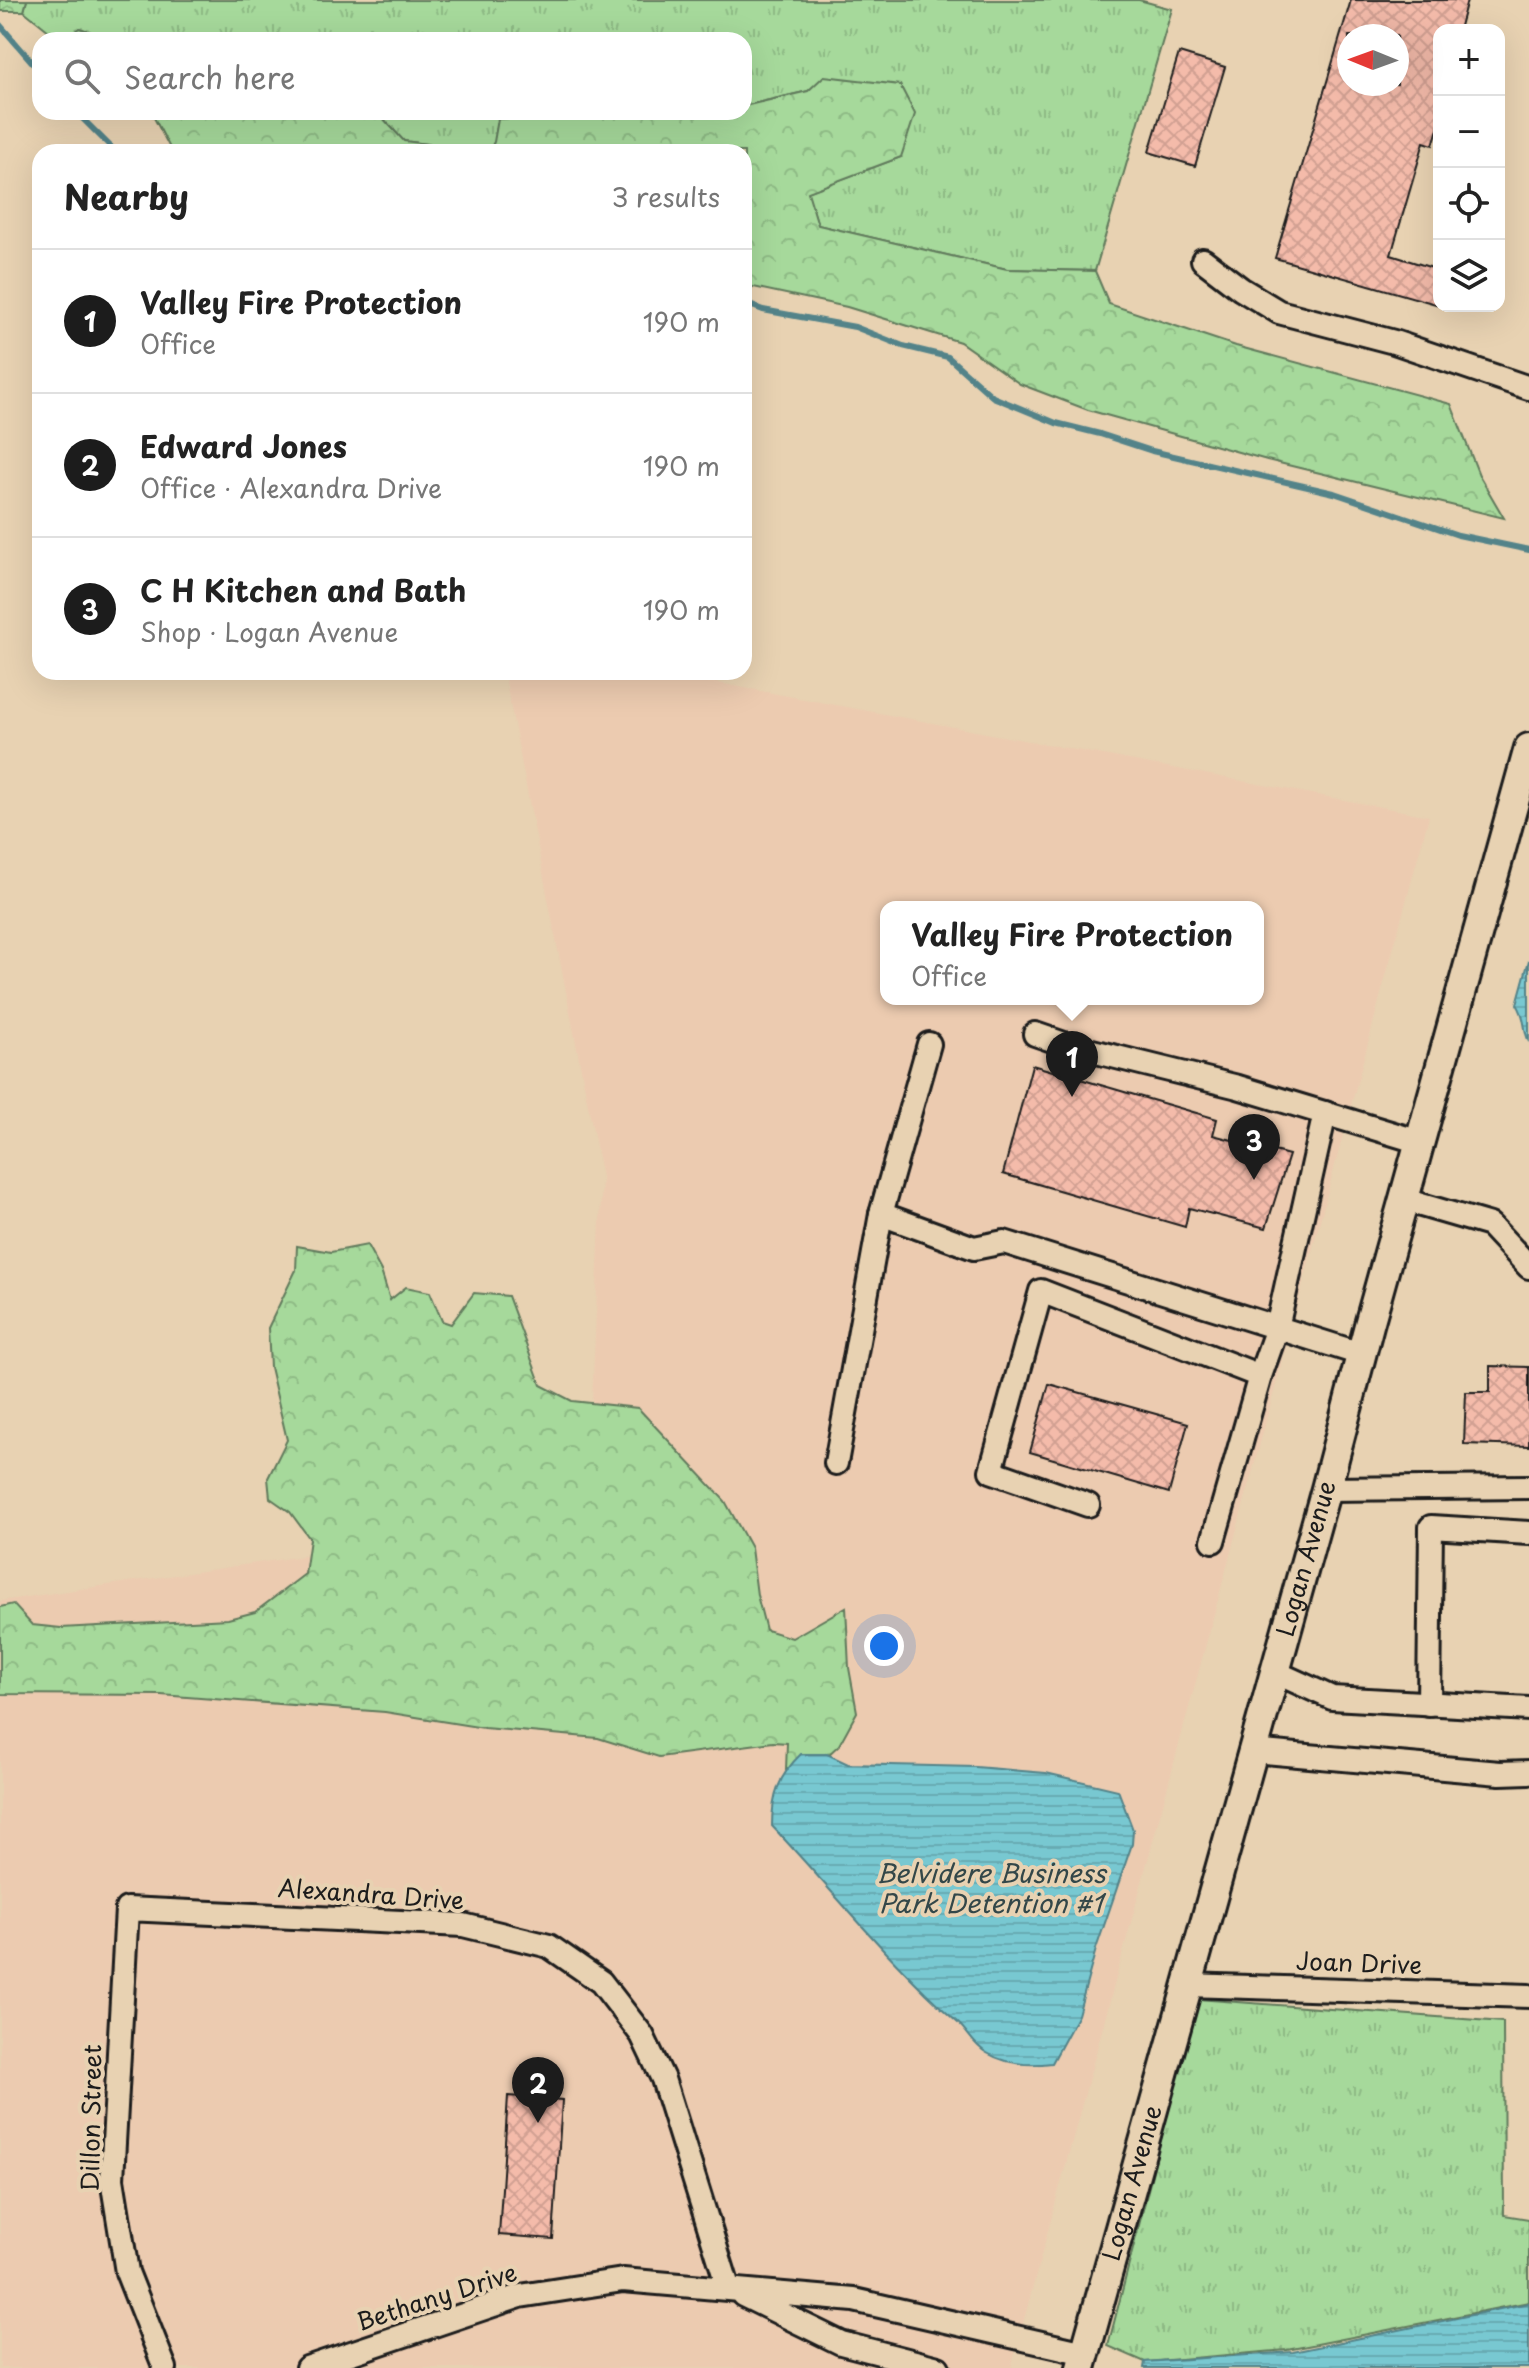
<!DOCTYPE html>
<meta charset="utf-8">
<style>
:root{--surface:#fff;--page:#f2f2f2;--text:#222;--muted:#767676;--line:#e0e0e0;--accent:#1c1c1c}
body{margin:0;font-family:"Playpen Sans",sans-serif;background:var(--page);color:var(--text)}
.controls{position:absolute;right:24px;top:24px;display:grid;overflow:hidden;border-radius:16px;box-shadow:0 8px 32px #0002}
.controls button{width:72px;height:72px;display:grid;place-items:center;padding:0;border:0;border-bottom:2px solid var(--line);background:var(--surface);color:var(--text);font:40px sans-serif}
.compass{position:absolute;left:1337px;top:24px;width:72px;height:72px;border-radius:50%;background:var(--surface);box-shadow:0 8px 32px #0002;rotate:271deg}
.you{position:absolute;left:884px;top:1646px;width:28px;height:28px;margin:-20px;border:6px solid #fff;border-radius:50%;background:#1a73e8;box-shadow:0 0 0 12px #1a73e833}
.badge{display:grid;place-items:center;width:52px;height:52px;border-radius:50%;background:var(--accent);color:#fff;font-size:26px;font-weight:700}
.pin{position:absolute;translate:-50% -66px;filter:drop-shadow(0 2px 4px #0008)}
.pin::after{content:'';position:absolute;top:42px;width:28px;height:24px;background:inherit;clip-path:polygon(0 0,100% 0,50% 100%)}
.popup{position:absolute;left:880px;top:901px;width:384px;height:104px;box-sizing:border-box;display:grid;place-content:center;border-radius:16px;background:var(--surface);filter:drop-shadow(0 2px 6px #0005);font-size:26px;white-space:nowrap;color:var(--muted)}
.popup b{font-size:30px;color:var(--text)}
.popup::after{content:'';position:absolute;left:50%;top:100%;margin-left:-16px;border:16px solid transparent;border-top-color:var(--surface)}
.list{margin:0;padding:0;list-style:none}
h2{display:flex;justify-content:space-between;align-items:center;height:104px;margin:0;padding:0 32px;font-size:34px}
h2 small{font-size:26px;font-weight:400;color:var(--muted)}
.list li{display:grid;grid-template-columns:52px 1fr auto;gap:24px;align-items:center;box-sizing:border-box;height:144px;padding:0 32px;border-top:2px solid var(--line)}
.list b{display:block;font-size:30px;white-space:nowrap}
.list p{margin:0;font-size:26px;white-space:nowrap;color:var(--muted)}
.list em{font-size:26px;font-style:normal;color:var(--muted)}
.icon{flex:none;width:44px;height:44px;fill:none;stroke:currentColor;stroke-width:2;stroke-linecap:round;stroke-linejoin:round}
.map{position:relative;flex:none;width:1529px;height:2368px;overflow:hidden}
.search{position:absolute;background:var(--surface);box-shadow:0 8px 32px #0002;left:32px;top:32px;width:720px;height:88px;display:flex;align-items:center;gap:20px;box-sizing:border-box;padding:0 28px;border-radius:24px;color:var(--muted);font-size:30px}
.panel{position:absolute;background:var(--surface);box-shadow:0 8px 32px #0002;left:32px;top:144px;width:720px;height:536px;border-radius:24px}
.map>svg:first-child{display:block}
.built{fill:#eccbb0;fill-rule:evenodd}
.grass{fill:url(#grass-tufts);stroke:#617a5c;stroke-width:2}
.forest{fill:url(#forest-crowns);stroke:#617a5c;stroke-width:2}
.water{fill:url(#water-rules);stroke:#538389;stroke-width:2}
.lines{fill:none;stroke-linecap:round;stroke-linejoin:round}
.stream{stroke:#538389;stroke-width:6}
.building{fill:url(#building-cross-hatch);stroke:#1c1c1c;stroke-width:2;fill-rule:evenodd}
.minor-casing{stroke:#1c1c1c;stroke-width:28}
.major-casing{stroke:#1c1c1c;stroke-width:34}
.minor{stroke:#e8d2b2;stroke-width:22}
.major{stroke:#e8d2b2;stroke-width:28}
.labels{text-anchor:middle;stroke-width:8;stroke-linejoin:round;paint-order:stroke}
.street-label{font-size:24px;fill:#1c1c1c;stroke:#e8d2b2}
.water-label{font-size:26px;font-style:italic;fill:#334749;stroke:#e8d2b2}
</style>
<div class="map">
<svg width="1529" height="2368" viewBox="0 0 1529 2368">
<defs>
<pattern id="grass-tufts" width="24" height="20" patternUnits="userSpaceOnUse" patternTransform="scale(2)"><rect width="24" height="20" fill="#a6d99b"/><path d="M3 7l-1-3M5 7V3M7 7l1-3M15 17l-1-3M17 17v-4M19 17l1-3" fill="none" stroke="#8eba85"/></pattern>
<pattern id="forest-crowns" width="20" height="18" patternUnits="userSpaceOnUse" patternTransform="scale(2)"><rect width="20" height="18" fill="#a6d99b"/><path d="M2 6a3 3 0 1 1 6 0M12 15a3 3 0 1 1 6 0" fill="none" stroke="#8eba85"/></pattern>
<pattern id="water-rules" width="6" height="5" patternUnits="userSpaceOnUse" patternTransform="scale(2)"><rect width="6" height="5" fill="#78c8d1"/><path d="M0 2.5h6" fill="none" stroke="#67abb3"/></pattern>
<pattern id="building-cross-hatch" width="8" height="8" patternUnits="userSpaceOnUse" patternTransform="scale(2)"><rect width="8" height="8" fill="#f4bbaa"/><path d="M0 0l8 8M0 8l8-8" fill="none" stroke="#d1a092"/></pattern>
</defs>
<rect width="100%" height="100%" fill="#e8d2b2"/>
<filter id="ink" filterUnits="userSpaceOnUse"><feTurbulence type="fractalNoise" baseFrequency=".0125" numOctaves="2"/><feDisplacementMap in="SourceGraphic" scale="16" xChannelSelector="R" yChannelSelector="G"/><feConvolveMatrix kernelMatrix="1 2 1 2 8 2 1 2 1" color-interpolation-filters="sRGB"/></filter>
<g filter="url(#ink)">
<path class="built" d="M504,672H660L1429,816L1011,2368H0V1601L587,1514L602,1177ZM886,907H1258V999H886Z"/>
<g class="grass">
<path d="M27,0H1139L1172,9L1095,271L1007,269L818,225L807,192L901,157L808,91L744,106V40H115L80,28L65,40H60L24,11Z"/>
<path d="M370,112H617L575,116L494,142L489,152H467L460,148L403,141L380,115Z"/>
<path d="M1197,1999L1503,2022L1504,2215L1529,2219V2302L1287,2350L1145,2362L1108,2346Z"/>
</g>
<g class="forest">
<path d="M0,0H27L24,11H0Z"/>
<path d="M79,28L115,40H65Z"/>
<path d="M824,76L900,85L915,114L901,157L808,192L818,225L1007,269L1095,271L1109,304L1236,346L1451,404L1479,475L1504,518L1267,460L1088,410L1020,384L960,342L847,307L744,285V152H489L494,142L498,119L617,112L699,114L744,112V106L808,91Z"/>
<path d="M151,112H370L380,115L404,141L460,148L467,152H172Z"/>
<path d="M367,1245L381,1271L390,1300L406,1287L430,1292L442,1321L451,1324L474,1293L508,1296L541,1385L572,1401L638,1408L725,1501L751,1548L757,1595L766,1630L792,1638L846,1607L849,1668L857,1712L839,1745L827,1756L786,1770L787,1743L773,1742L659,1757L598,1738L484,1728L385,1712L161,1695L0,1694V1607L13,1604L32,1625L61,1628L228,1619L255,1612L305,1574L310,1539L290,1512L270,1498L268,1478L287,1440L270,1367L268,1328L296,1270L297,1246L331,1252Z"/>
</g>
<g class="water">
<path d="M1529,960V1042C1522,1027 1527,1020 1517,1004Z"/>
<path d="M801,1754H827L848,1764L976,1767L1046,1773L1118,1790L1133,1830L1132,1844L1096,1949L1078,2015L1052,2063C1029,2066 1007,2065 987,2053C973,2045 969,2033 958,2023C890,1963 834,1892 772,1826C772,1796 779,1775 801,1754Z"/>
<path d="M1529,2303V2368H1144L1145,2362L1293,2352Z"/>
</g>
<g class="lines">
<g class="stream">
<path d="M0,25L40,71"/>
<path d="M76,112L116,152"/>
<path d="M744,303L763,310L855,327L903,346L948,357L993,397L1056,423L1100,434L1152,451L1334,493L1458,535L1529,550"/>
</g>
</g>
<g class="building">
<path d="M1351,0H1467L1459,30H1439V126L1433,145L1424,142L1391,255L1439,270V305L1275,258ZM1349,36H1397V84H1349Z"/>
<path d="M1179,53L1225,67L1195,166L1149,152Z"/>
<path d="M1032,1065L1217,1119L1213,1135L1289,1155L1266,1228L1189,1208L1185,1227L1003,1174Z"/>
<path d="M1490,1366L1529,1367V1446L1464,1444L1466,1392H1490Z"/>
<path d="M1049,1384L1188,1423L1169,1493L1030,1452Z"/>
<path d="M508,2096L562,2100L553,2239L499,2235Z"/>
</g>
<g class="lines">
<defs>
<g id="minor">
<path d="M1203,260L1241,289L1279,312L1394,342L1529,388"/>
<path d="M1035,1034L1064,1044L1238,1087L1420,1142"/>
<path d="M1404,1200L1490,1225L1529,1267"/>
<path d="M881,1214L974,1248L1004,1242L1361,1354"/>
<path d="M836,1463L881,1214L929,1044"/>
<path d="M1326,1489L1529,1487"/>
<path d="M1088,1505L991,1471L1041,1291L1260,1376L1277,1328L1325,1113"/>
<path d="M1213,1541L1260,1376"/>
<path d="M1275,1672L1332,1698L1529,1709"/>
<path d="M1429,1704L1431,1527L1529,1533"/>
<path d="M1252,1751L1500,1773L1529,1772"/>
<path d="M1187,1985L1529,1996"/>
<path d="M743,2295L841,2343L938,2368"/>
<path d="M165,2368L127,2272L112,2179L127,1909L463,1925L549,1946L601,1982L642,2035L663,2079L728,2287"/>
<path d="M307,2368L520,2296L623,2280L854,2300L1085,2353"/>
</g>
<g id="major">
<path id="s1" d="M1081,2368L1326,1489L1369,1325L1529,748"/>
</g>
</defs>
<use href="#minor" class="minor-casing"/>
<use href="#major" class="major-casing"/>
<use href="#minor" class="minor"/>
<use href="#major" class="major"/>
</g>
</g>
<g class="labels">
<g class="street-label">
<text dy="8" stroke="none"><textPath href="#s1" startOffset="840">Logan Avenue</textPath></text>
<text transform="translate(371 1895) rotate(4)" y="8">Alexandra Drive</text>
<text transform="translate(1359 1964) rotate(2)" y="8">Joan Drive</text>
<text transform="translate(92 2118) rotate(-89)" y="8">Dillon Street</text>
<text dy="8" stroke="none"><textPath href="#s1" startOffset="192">Logan Avenue</textPath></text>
<text transform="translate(437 2298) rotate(-18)" y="8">Bethany Drive</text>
</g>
<g class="water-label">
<text x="991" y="1883">Belvidere Business<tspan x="991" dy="30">Park Detention #1</tspan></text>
</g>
</g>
</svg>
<div class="controls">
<button>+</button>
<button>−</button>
<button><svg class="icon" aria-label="locate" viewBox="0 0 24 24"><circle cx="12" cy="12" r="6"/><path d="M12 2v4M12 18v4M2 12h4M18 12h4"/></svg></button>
<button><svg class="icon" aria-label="layers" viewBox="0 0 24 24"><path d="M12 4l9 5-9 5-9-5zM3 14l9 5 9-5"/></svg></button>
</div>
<svg class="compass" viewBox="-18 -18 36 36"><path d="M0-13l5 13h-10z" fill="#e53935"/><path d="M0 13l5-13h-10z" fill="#767676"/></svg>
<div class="you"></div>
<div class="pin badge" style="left:1072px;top:1097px">1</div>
<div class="popup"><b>Valley Fire Protection</b>Office</div>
<div class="pin badge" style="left:538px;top:2123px">2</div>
<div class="pin badge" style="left:1254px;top:1180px">3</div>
<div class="search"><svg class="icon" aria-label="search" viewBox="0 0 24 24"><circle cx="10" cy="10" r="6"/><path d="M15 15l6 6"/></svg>Search here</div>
<section class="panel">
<h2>Nearby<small>3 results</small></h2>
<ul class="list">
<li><span class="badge">1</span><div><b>Valley Fire Protection</b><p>Office</p></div><em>190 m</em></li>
<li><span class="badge">2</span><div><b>Edward Jones</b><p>Office · Alexandra Drive</p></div><em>190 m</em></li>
<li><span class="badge">3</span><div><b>C H Kitchen and Bath</b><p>Shop · Logan Avenue</p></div><em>190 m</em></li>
</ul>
</section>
</div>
